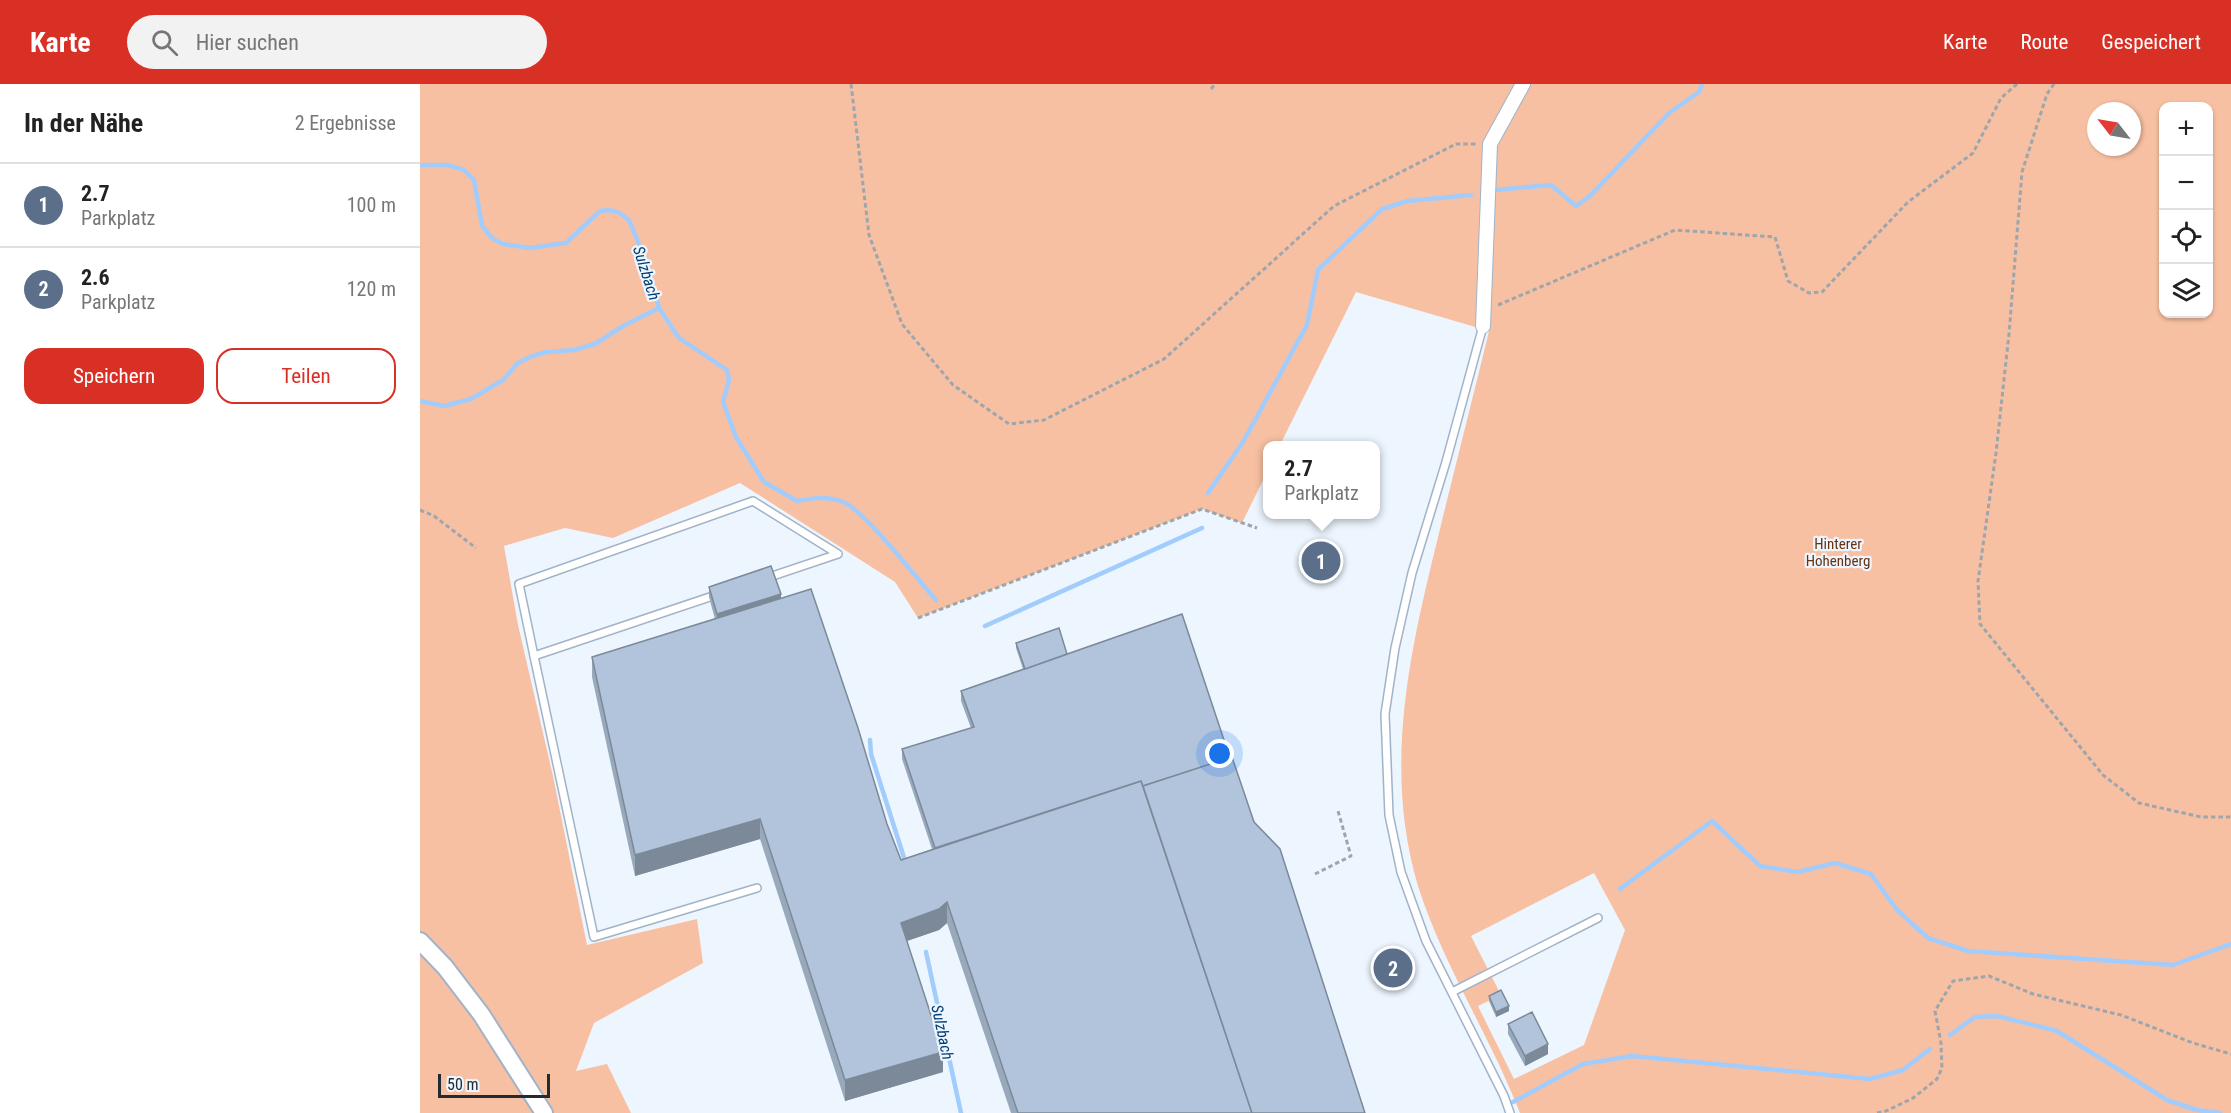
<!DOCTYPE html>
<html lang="de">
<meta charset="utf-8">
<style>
:root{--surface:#fff;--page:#f2f2f2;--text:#222;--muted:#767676;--line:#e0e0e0;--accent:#d93025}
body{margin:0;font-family:"Roboto Condensed",sans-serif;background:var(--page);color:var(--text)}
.controls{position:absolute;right:18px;top:18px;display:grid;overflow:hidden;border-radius:12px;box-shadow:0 2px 4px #0004}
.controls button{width:54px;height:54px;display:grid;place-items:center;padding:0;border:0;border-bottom:2px solid var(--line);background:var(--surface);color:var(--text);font:30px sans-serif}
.compass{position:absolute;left:1667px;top:18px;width:54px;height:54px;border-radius:50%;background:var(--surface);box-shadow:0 2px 4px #0004;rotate:301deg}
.scale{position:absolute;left:18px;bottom:15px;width:112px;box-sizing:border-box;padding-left:6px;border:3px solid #222a32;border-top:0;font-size:16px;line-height:21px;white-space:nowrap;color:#222a32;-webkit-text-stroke:4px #edf5fe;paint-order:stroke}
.you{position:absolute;left:800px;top:670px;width:21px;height:21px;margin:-15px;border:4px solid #fff;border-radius:50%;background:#1a73e8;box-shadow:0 0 0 9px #1a73e833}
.badge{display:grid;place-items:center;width:39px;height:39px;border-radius:50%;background:var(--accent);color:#fff;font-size:20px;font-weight:700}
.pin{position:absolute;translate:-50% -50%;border:3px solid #fff;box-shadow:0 2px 6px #0006}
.popup{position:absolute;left:843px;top:357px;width:117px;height:78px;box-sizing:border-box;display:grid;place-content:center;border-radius:12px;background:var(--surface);filter:drop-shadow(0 2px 4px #0005);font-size:20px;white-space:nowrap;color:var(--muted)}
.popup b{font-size:22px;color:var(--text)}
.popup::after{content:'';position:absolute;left:50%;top:100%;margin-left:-12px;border:12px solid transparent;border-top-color:var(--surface)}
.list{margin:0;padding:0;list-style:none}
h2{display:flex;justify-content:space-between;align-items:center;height:78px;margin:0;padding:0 24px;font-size:26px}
h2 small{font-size:20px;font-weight:400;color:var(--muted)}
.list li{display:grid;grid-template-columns:39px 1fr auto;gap:18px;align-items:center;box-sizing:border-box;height:84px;padding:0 24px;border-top:2px solid var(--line)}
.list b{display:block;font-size:22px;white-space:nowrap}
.list p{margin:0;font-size:20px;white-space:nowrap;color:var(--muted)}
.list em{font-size:20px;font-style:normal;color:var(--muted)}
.actions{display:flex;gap:12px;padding:18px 24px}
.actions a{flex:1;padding:14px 0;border:2px solid var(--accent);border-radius:18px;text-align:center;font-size:21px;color:var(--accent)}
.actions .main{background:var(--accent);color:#fff}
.icon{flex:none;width:33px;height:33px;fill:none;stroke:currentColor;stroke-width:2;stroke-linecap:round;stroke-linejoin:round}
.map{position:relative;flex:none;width:1811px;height:1029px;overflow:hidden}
header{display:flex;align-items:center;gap:36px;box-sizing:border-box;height:84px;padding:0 30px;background:var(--accent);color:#fff}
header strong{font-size:28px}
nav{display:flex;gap:33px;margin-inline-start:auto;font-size:21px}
.search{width:420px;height:54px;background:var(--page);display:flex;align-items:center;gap:15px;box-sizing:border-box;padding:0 21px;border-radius:33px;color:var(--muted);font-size:22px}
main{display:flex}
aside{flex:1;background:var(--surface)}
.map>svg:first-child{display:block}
.green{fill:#f8c0a2;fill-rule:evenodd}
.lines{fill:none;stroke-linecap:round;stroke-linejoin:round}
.stream{stroke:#a2ccfc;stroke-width:4.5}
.service-casing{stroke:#a0b3c9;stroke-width:10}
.minor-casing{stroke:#a0b3c9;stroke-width:16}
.tertiary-casing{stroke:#a0b3c9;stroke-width:20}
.path{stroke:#9da5ad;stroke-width:3;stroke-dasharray:4.5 3;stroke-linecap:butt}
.service{stroke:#fff;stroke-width:7}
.minor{stroke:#fff;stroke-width:14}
.tertiary{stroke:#fff;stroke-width:16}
.wall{fill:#98a9bc}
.shaded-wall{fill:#7c8999}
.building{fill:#b1c4db;stroke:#7c8999;stroke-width:1.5}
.labels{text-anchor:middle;stroke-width:4.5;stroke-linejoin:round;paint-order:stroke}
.park-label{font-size:15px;fill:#683311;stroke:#edf5fe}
.water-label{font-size:16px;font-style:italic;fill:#003e75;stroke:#edf5fe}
</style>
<header>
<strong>Karte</strong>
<div class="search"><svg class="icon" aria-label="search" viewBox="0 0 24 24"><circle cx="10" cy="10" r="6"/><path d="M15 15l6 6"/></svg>Hier suchen</div>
<nav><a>Karte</a><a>Route</a><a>Gespeichert</a></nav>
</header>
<main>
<aside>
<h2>In der Nähe<small>2 Ergebnisse</small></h2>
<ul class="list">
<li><span class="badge" style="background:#5c6f8a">1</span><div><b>2.7</b><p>Parkplatz</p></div><em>100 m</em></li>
<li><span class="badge" style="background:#5c6f8a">2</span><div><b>2.6</b><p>Parkplatz</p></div><em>120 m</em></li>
</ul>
<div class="actions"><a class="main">Speichern</a><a>Teilen</a></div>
</aside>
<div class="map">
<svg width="1811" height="1029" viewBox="0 0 1811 1029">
<rect width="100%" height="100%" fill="#edf5fe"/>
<path class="green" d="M0,0H1811V1029H1100C1070,952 1023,881 998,802C962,681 991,563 1020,445C1036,379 1053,313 1069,247L936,208L860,361L847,362V388L822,439L782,425L498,534L475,498L320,399L193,454L145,444L84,462L98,541L133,692L167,861L277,835L283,879L174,939L156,987L187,980L211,1029H0ZM1744,22H1788V230H1744ZM1676,27H1712V63H1676ZM1174,789L1205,846L1164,961L1094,995L1058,922L1081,911L1051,852Z"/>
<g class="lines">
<g class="stream">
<path d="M0,81H28L44,86L54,96L62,142L73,155L83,160L110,164L146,159L180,127L188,126L198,128L209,136L226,177L239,224L259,254L307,286L309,296L303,318L316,353L344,398L377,417C393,414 407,412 423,418C444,426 498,496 516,516"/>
<path d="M1074,106L1131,101L1156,122L1169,113L1249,29L1279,8L1282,0"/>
<path d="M0,317L24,322L51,315L83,296L98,279L112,272L127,268L154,266L175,260L203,242L239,224"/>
<path d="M788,409L823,358L887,241L898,186L962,125L988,117L1051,111"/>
<path d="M565,542L782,444"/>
<path d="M450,656L451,670L486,780"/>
<path d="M1200,805L1292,737L1340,782L1378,788L1415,779L1451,790L1477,826L1508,854L1548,867L1753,881L1811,860"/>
<path d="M506,868L541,1029"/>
<path d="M1530,951L1555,933L1577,932L1637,947L1747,1016L1777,1026L1800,1029"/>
<path d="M1093,1018L1163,980L1212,972L1450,995L1483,986L1510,965"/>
</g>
<defs>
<g id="service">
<path d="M1063,242L1026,378L992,489L975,564L965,630L969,731L981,788L1006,857L1084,1012L1090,1029"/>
<path d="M333,417L418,470L114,572L99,500Z"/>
<path d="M114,572L174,853L337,804"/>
<path d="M1032,908L1178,834"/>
</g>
<path id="minor" d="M1063,242L1070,60L1103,0"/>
<path id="tertiary" d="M0,857L25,883L61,930L124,1029"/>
</defs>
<use href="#service" class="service-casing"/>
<use href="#minor" class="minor-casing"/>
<use href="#tertiary" class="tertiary-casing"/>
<g class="path">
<path d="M431,0L449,151L482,240L533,301L589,340L624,336L744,275L914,122L1036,60H1058"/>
<path d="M1634,0L1627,10L1602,88L1589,250L1576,369L1558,497L1560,540L1683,691L1719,719L1781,733H1811"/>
<path d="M791,5L795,0"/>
<path d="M1078,221L1255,146L1355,153L1368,197L1389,209L1402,208L1488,118L1553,69L1581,14L1597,0"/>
<path d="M0,426L14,432L56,464"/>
<path d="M498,534L782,425L837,444"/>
<path d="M895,790L931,772L918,727"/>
<path d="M1457,1029L1466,1027L1493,1014L1517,995L1522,984L1521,959L1515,927L1533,897L1569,892L1613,910L1701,931L1773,959L1811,970"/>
</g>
<use href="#service" class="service"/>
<use href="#minor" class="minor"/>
<use href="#tertiary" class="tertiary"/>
</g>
<g class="wall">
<path d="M289,503L361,514L467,740L481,776L512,765L482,675V665L551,644L541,617V607L603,585L596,564V559L647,570L810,674L945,1029H591L527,839L519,846L487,857L523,988L425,1017L340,755L215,792L172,593V573L295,535L289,513Z"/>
<path d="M1069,912L1089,927L1076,933L1069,917Z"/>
<path d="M1088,940L1128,970L1105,982L1088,950Z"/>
</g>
<g class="shaded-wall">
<path d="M361,510V521L297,540V530Z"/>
<path d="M340,735V755L215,792V771Z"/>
<path d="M527,818V839L519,846L481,859V839Z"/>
<path d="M1089,922V927L1076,933V928Z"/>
<path d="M1128,960V970L1105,982V972Z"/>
<path d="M523,968V988L425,1017V996Z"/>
</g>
<g class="building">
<path d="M351,482L361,510L297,530L289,503Z"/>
<path d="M391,505L438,644L467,740L481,776L721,697L832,1029H598L527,818L519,825L481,839L523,968L425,996L340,735L215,771L172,573Z"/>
<path d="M762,530L810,674L723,702L721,697L515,764L482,665L554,643L541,607Z"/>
<path d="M639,544L647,570L605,585L596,559Z"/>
<path d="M812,673L834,738L860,765L945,1029H832L723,702Z"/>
<path d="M1081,906L1089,922L1076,928L1069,912Z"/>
<path d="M1112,928L1128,960L1105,972L1088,940Z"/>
</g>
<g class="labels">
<g class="park-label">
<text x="1418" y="465">Hinterer<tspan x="1418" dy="17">Hohenberg</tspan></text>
</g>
<g class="water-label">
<text transform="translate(227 189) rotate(72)" y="6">Sulzbach</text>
<text transform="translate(523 948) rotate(78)" y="6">Sulzbach</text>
</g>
</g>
</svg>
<div class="controls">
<button>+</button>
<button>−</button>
<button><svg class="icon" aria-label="locate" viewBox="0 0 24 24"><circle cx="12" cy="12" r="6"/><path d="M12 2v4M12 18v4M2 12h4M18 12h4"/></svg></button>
<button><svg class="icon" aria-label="layers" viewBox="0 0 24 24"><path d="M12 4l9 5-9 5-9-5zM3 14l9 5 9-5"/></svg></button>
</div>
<svg class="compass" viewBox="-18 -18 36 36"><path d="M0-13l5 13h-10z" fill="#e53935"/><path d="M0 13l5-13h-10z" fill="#767676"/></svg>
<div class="scale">50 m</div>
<div class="you"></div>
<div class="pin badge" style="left:901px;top:477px;background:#5c6f8a">1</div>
<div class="popup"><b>2.7</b>Parkplatz</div>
<div class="pin badge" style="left:973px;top:884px;background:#5c6f8a">2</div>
</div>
</main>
